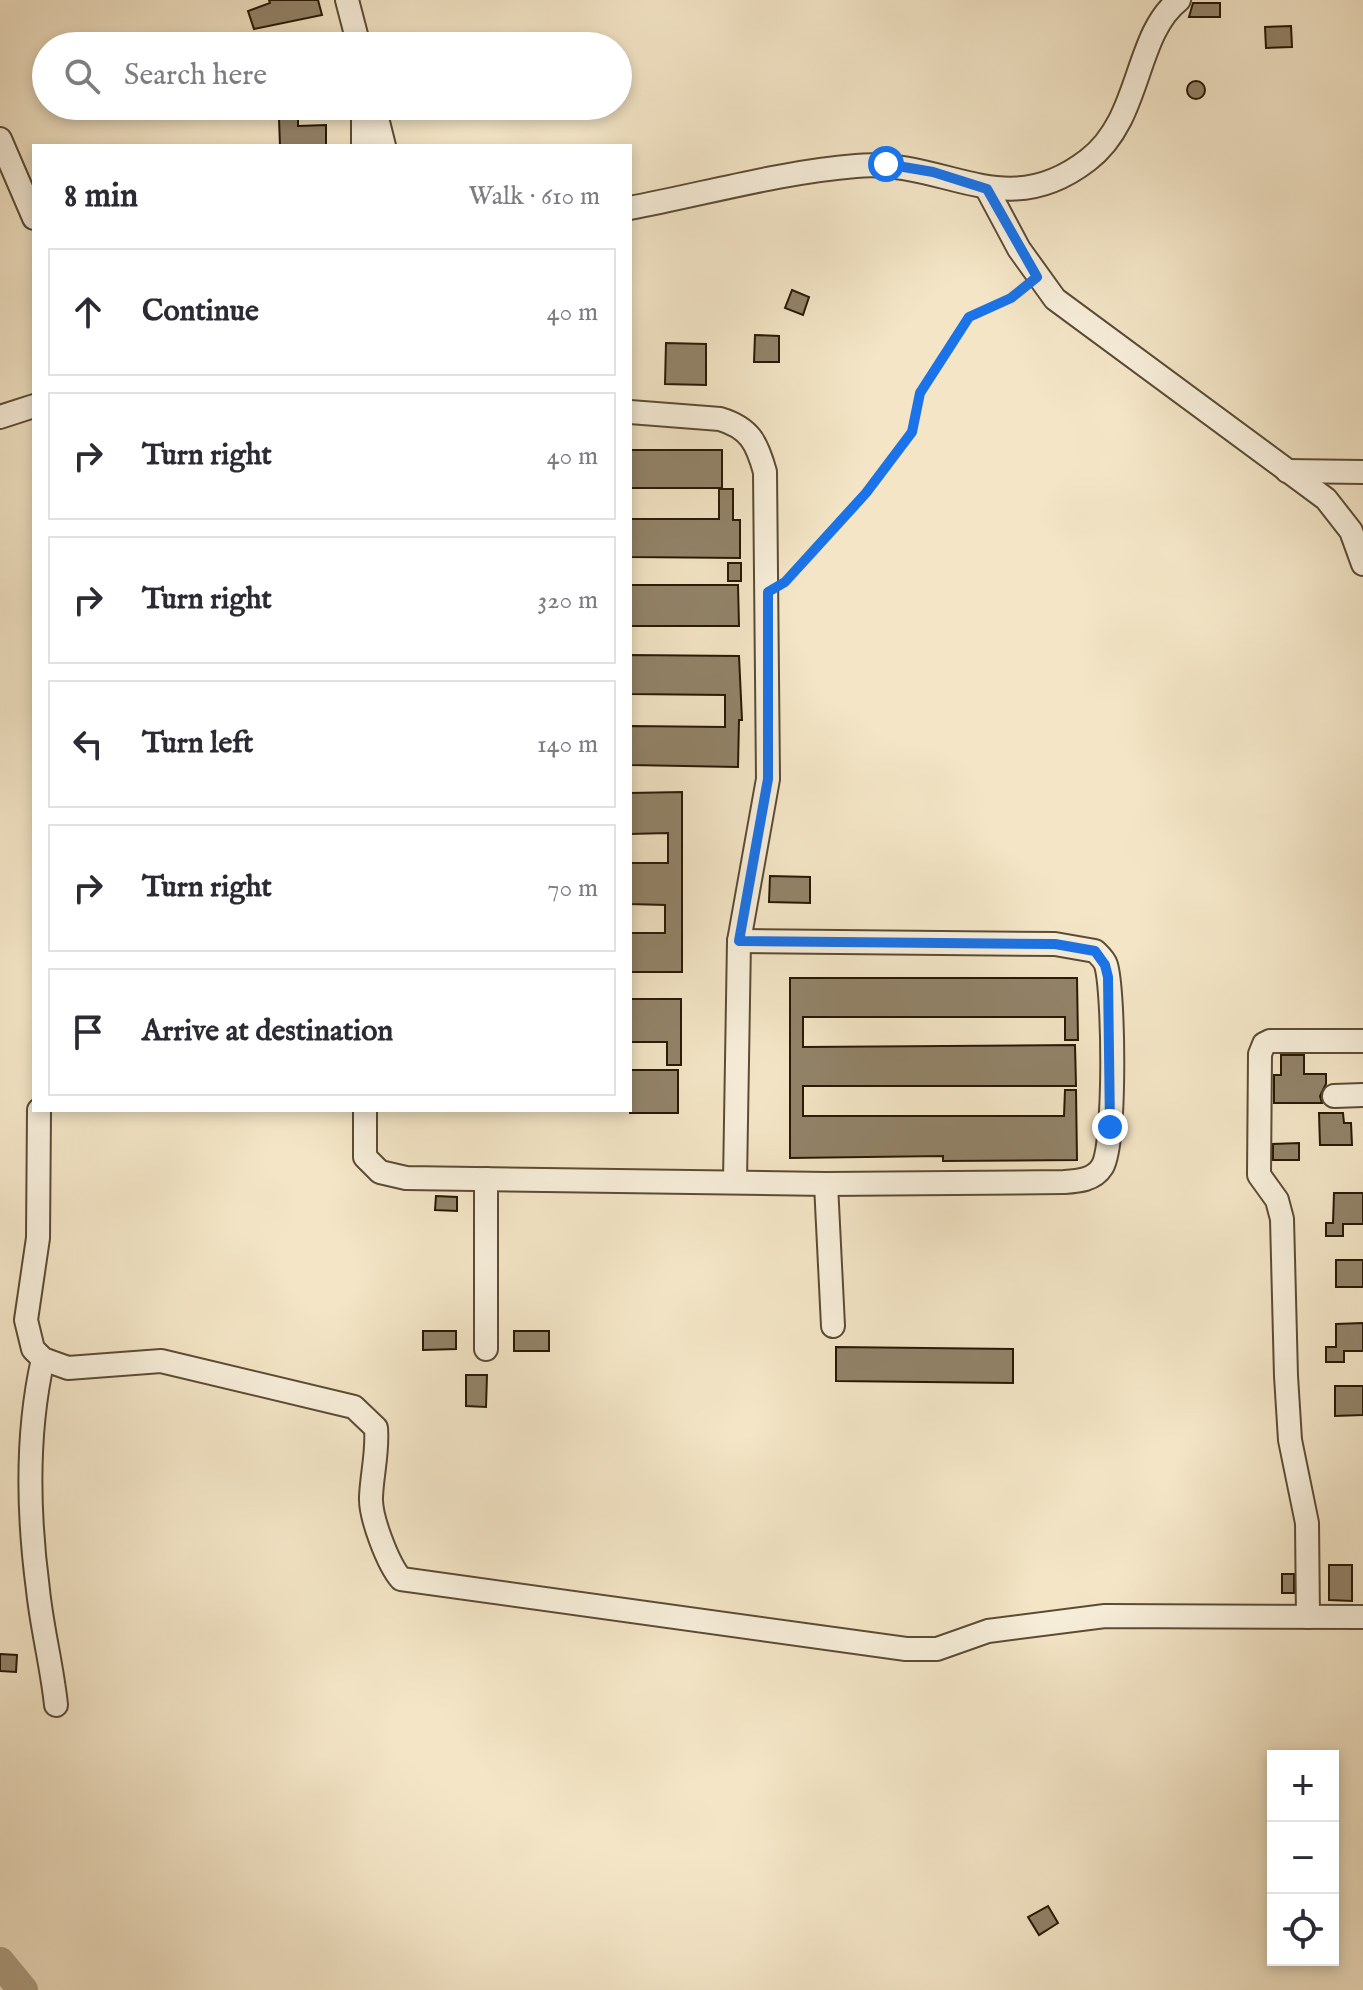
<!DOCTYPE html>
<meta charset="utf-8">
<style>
:root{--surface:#fff;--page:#f7f7f7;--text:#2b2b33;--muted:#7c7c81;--line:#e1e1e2}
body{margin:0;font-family:"IM FELL English",serif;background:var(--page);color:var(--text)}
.controls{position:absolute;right:24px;bottom:24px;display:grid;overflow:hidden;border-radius:0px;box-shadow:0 4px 12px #0003}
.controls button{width:72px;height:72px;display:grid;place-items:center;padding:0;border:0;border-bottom:2px solid var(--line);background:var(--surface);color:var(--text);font:40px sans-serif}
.stop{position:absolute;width:24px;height:24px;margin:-18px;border:6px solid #1a73e8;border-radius:50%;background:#fff}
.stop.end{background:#1a73e8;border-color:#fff;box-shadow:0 2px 8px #0008}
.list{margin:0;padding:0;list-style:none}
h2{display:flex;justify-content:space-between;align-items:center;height:104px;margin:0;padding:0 32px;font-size:34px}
h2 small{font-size:26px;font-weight:400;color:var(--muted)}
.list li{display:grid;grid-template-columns:52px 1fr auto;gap:24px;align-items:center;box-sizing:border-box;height:128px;margin:0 16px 16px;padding:0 16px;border:2px solid var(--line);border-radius:0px}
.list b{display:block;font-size:30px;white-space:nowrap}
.list em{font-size:26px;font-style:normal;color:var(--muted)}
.icon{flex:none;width:44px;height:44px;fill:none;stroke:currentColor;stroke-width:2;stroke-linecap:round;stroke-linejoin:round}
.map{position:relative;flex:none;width:1363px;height:1990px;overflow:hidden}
.search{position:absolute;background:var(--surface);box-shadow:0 4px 12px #0003;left:32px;top:32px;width:600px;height:88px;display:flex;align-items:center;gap:20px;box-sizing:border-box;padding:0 28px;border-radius:44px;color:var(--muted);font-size:30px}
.panel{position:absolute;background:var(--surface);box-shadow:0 4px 12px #0003;left:32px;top:144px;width:600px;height:968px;border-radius:0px}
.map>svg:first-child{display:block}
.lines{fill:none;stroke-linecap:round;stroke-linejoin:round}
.river{stroke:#aea084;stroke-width:30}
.building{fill:#928369;stroke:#281904;stroke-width:2}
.minor-casing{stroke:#5b4c34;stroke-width:26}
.path{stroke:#281904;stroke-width:3;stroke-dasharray:2 4;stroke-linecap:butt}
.minor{stroke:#f7eeda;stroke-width:22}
.route{stroke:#1a73e8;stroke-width:10}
</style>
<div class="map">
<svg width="1363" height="1990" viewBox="0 0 1363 1990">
<rect width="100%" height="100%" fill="#f3e5c6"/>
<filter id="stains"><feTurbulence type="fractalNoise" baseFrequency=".0025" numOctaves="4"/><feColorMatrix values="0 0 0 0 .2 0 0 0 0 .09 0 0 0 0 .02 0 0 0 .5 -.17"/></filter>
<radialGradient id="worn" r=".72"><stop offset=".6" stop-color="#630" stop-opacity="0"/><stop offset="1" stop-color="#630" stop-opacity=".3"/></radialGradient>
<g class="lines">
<path class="river" d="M0,1962L23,1990"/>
</g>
<g class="building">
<path d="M269,0H318L322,15L254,29L248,11L270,3Z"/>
<path d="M1193,3H1220V17H1189Z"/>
<path d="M1291,26L1292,47L1266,48L1265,27Z"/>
<circle cx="1196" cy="90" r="9"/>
<path d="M279,118H298V126L326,125V146H280Z"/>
<path d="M792,290L809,297L803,315L785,308Z"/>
<path d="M755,335L779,336V362H754Z"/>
<path d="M666,343L706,344V385L665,384Z"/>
<rect x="630" y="450" width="92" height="38"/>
<path d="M719,489H733V520H740V558L630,557V519H719Z"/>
<rect x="728" y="563" width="13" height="18"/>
<path d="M630,585H738L739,626H630Z"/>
<path d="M630,655L739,656L742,720H739L738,767L630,765V726L725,727V695L630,694Z"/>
<path d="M682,792V972H630V933H665V905L630,904V863H668V833L630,834V793Z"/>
<path d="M770,876L810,877V903L769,902Z"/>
<path d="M790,978H1077L1078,1040H1065V1017H803V1047L1075,1045L1076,1086H803V1116H1064L1065,1090H1076L1077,1160L943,1161V1156L790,1158Z"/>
<path d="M630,999H681V1065H667V1042H630Z"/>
<path d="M1281,1055H1304V1074H1326V1084L1320,1096L1322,1103H1274V1075H1281Z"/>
<rect x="630" y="1070" width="48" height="43"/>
<path d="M1319,1113H1343L1344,1123H1351L1352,1145H1320Z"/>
<path d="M1299,1143V1160H1273V1144Z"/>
<path d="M1334,1193H1363V1224H1343V1236H1326V1223H1333Z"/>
<path d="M436,1196L457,1197V1211L435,1210Z"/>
<rect x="1336" y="1260" width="27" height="27"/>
<path d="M1363,1323V1351H1344V1362H1326V1347H1336V1324Z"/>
<path d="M423,1331H456V1349L423,1350Z"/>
<rect x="514" y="1331" width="35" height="20"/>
<path d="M836,1347L1013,1349V1383L836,1381Z"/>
<path d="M466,1375H487L486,1407L466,1406Z"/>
<path d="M1335,1386H1363V1415L1335,1416Z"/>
<path d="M1329,1565H1352V1601L1329,1600Z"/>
<rect x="1282" y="1574" width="12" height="19"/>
<path d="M0,1654L17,1655L16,1672L0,1671Z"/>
<path d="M1048,1906L1058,1923L1039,1935L1028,1917Z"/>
</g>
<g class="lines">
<defs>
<g id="minor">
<path d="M347,0L359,46"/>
<path d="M363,106V146"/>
<path d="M374,106L384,146"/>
<path d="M0,139L34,218"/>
<path d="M987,189L1019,249L1055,299L1326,499L1351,531L1363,564"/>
<path d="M630,208C704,194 781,172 856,166C946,158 1004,225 1088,160C1142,119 1134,35 1179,0"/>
<path d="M630,412L720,419C750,428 757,443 765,472L768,779L739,941L735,1181"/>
<path d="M0,417L34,406"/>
<path d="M1287,471L1363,472"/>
<path d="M1334,1096L1363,1095"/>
<path d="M39,1110L38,1238L26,1320L33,1349L43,1359L68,1368L161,1361L354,1407L376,1428C378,1452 372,1473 371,1497C370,1517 388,1564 401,1579L906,1649H937L988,1631L1105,1616L1363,1617"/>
<path d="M365,1110V1157L380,1172L406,1178L826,1184L1064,1182C1078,1181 1094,1180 1102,1167C1116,1146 1114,991 1106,965C1104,959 1099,955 1095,951L1055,944L739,941"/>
<path d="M486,1179V1349"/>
<path d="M826,1184L833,1326"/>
<path d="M43,1359C26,1434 28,1514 38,1590C42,1629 52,1666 56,1705"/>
<path d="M1308,1617L1307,1523L1290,1440L1286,1376L1282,1219L1277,1200L1259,1175L1260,1054L1264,1044L1270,1041H1363"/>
</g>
</defs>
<use href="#minor" class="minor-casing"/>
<path class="path" d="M785,583L866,493L912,432L920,393L969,317L1011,298L1025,287"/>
<use href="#minor" class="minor"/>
</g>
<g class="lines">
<path class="route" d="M886,164L933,172L987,189L1037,277L1011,298L969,317L920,393L912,432L866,493L785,582L768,592V779L739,941L1055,944L1095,951L1105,965L1108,977L1110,1127"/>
</g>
<rect width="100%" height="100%" filter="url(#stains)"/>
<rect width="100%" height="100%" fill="url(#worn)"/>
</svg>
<div class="controls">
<button>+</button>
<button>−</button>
<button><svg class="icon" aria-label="locate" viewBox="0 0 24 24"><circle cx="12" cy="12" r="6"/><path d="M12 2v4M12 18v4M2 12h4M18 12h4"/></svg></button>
</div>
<div class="stop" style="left:886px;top:164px"></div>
<div class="stop end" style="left:1110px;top:1127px"></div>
<div class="search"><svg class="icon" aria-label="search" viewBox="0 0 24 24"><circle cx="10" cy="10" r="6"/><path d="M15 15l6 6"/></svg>Search here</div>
<section class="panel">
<h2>8 min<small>Walk · 610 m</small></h2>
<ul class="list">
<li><svg class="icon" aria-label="ahead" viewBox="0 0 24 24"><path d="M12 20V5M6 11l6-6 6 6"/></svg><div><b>Continue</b></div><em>40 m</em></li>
<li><svg class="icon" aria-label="right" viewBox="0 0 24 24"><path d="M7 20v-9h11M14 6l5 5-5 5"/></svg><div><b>Turn right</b></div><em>40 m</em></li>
<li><svg class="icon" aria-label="right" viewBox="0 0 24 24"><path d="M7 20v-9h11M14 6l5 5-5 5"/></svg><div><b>Turn right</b></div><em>320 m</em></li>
<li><svg class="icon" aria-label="left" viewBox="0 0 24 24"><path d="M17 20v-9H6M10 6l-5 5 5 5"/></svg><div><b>Turn left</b></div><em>140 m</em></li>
<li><svg class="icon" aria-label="right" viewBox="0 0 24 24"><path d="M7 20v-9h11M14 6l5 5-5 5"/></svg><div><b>Turn right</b></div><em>70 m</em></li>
<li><svg class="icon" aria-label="arrive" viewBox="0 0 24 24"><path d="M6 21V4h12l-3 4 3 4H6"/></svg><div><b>Arrive at destination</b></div></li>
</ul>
</section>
</div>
